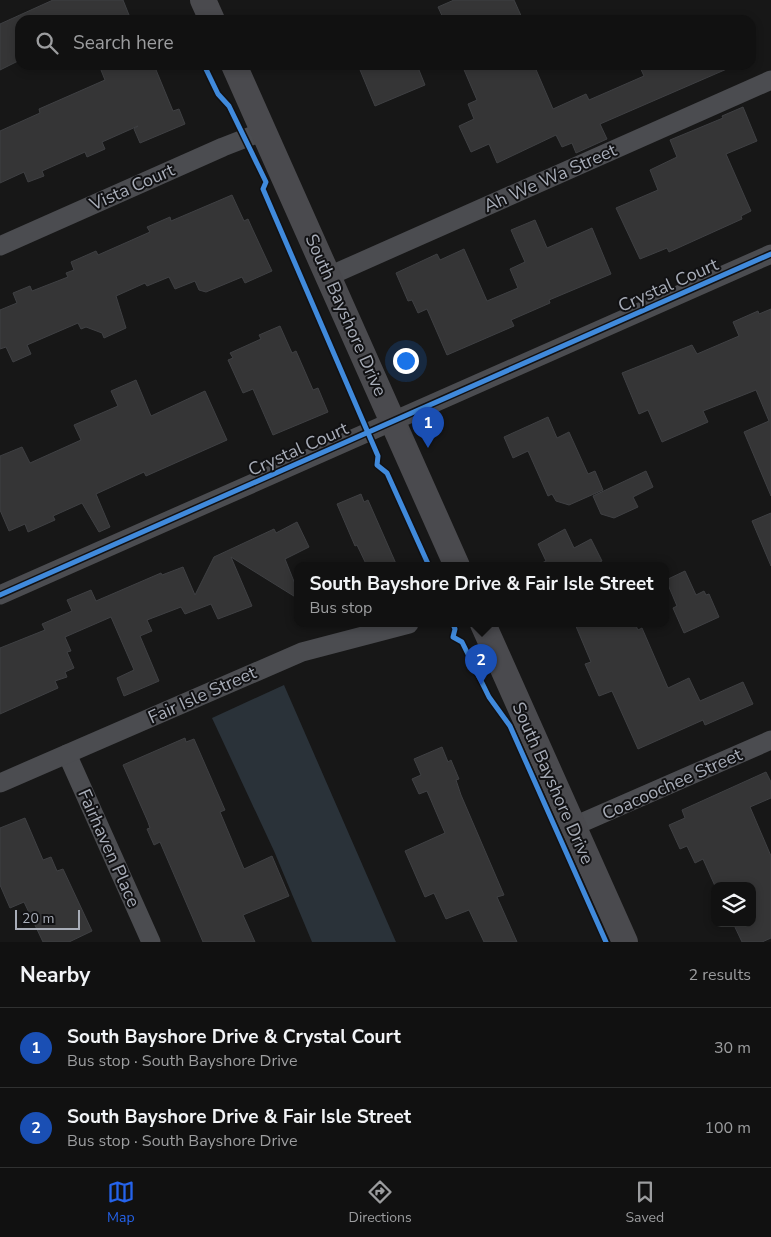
<!DOCTYPE html>
<meta charset="utf-8">
<style>
:root{--surface:#111;--page:#1a1a1a;--text:#f1f3f6;--muted:#9c9d9f;--line:#303131;--accent:#2563eb}
body{margin:0;font-family:"Nunito Sans",sans-serif;background:var(--page);color:var(--text)}
.controls{position:absolute;right:15px;bottom:15px;display:grid;overflow:hidden;border-radius:10px;box-shadow:0 2px 8px #0003}
.controls button{width:45px;height:45px;display:grid;place-items:center;padding:0;border:0;border-bottom:1px solid var(--line);background:var(--surface);color:var(--text);font:25px sans-serif}
.scale{position:absolute;left:15px;bottom:12px;width:65px;box-sizing:border-box;padding-left:5px;border:2px solid #a8adb8;border-top:0;font-size:14px;line-height:18px;white-space:nowrap;color:#a8adb8;-webkit-text-stroke:4px #111113;paint-order:stroke}
.you{position:absolute;left:405px;top:360px;width:18px;height:18px;margin:-12px;border:4px solid #fff;border-radius:50%;background:#1a73e8;box-shadow:0 0 0 8px #1a73e833}
.badge{display:grid;place-items:center;width:32px;height:32px;border-radius:50%;background:var(--accent);color:#fff;font-size:16px;font-weight:700}
.pin{position:absolute;translate:-50% -41px;filter:drop-shadow(0 1px 2px #0008)}
.pin::after{content:'';position:absolute;top:26px;width:18px;height:15px;background:inherit;clip-path:polygon(0 0,100% 0,50% 100%)}
.popup{position:absolute;left:294px;top:562px;width:375px;height:65px;box-sizing:border-box;display:grid;place-content:center;border-radius:10px;background:var(--surface);filter:drop-shadow(0 1px 4px #0005);font-size:16px;white-space:nowrap;color:var(--muted)}
.popup b{font-size:19px;color:var(--text)}
.popup::after{content:'';position:absolute;left:50%;top:100%;margin-left:-10px;border:10px solid transparent;border-top-color:var(--surface)}
.list{margin:0;padding:0;list-style:none}
h2{display:flex;justify-content:space-between;align-items:center;height:65px;margin:0;padding:0 20px;font-size:21px}
h2 small{font-size:16px;font-weight:400;color:var(--muted)}
.list li{display:grid;grid-template-columns:32px 1fr auto;gap:15px;align-items:center;box-sizing:border-box;height:80px;padding:0 20px;border-top:1px solid var(--line)}
.list b{display:block;font-size:19px;white-space:nowrap}
.list p{margin:0;font-size:16px;white-space:nowrap;color:var(--muted)}
.list em{font-size:16px;font-style:normal;color:var(--muted)}
.icon{flex:none;width:28px;height:28px;fill:none;stroke:currentColor;stroke-width:2;stroke-linecap:round;stroke-linejoin:round}
.map{position:relative;flex:none;width:771px;height:942px;overflow:hidden}
.search{position:absolute;background:var(--surface);box-shadow:0 2px 8px #0003;left:15px;right:15px;top:15px;height:55px;display:flex;align-items:center;gap:12px;box-sizing:border-box;padding:0 18px;border-radius:15px;color:var(--muted);font-size:19px}
.sheet{height:225px;background:var(--surface)}
nav{display:flex;justify-content:space-around;align-items:center;box-sizing:border-box;height:70px;border-top:1px solid var(--line);background:var(--surface);font-size:14px;color:var(--muted)}
nav a{display:grid;justify-items:center;gap:2px}
nav .on{color:var(--accent)}
.map>svg:first-child{display:block}
.water{fill:#2a3239}
.building{fill:#353536;stroke:#3f4043}
.lines{fill:none;stroke-linecap:round;stroke-linejoin:round}
.minor{stroke:#4b4c50;stroke-width:19}
.secondary{stroke:#4a4a4e;stroke-width:26}
.cycleway-casing{stroke:#111113;stroke-width:8}
.cycleway{stroke:#408adc;stroke-width:5}
.labels{text-anchor:middle;stroke-width:4;stroke-linejoin:round;paint-order:stroke}
.street-label{font-size:18px;fill:#a8adb8;stroke:#111113}
</style>
<div class="map">
<svg width="771" height="942" viewBox="0 0 771 942">
<rect width="100%" height="100%" fill="#171717"/>
<path class="water" d="M284,685L396,942H312L274,851L212,718Z"/>
<g class="building">
<path d="M53,0H123L131,20H20V60L0,70V24Z"/>
<path d="M454,0H514L523,20H444L438,7Z"/>
<path d="M99,65H154L173,111L179,109L185,124L140,143L134,129L138,126L102,142L105,149L87,157L85,152L42,171L44,176L28,182L24,172L0,183V131L40,113L39,109L105,80Z"/>
<path d="M358,65H417L425,85L375,106Z"/>
<path d="M462,65H534L553,109L586,94L589,100L644,76L639,65H736L600,124L607,139L576,153L572,143L562,147L556,135L497,163L489,144L471,152L459,126L474,119L468,104L477,100Z"/>
<path d="M743,107L757,141L726,154L751,211L741,216L742,219L669,252L667,248L640,259L616,208L658,190L650,170L677,157L670,140L723,118L722,116Z"/>
<path d="M232,195L244,221L248,219L252,228L272,271L245,283L242,277L206,292L199,290L195,281L175,289L169,277L147,286L145,283L116,296L126,328L104,338L102,333L86,327L81,329L78,323L27,345L31,354L13,362L6,347L0,349V310L17,303L13,293L30,286L32,291L68,277L66,273L74,270L71,262L96,251L98,255L150,232L147,227L170,217L171,221Z"/>
<path d="M535,220L547,248L592,228L611,274L549,300L550,303L511,320L514,326L447,355L427,309L418,313L412,300L408,301L396,273L437,254L440,260L464,249L487,301L518,288L510,269L525,262L511,230Z"/>
<path d="M771,309V496L744,432L769,421L756,390L703,411L708,422L662,442L648,410L639,414L622,373L692,345L697,354L739,336L733,322L758,311L759,314Z"/>
<path d="M280,326L292,353L296,351L313,390L318,388L328,412L273,435L253,389L243,393L228,360L233,358L230,353L261,339L259,335Z"/>
<path d="M136,380L151,416L205,391L227,440L146,476L144,472L96,494L110,527L99,532L82,503L53,516L55,520L28,532L25,524L9,531L0,510V456L22,447L30,463L81,440L74,425L118,406L111,391Z"/>
<path d="M548,417L557,438L569,432L588,474L595,471L603,490L569,505L556,501L552,494L548,496L528,451L513,458L504,437Z"/>
<path d="M646,471L653,487L633,497L638,507L614,518L601,514L593,496Z"/>
<path d="M361,494L364,502L368,500L397,566H367L357,545L355,546L337,504Z"/>
<path d="M771,513V566L752,521Z"/>
<path d="M297,522L309,547L285,559L297,589V598L231,557L252,606L218,619L211,604L185,614L181,607L147,620L152,631L140,636L159,681L124,696L117,678L134,670L111,617L65,637L71,651L67,652L74,668L65,672L67,677L55,681L58,688L0,714V648L45,630L42,624L72,611L67,600L91,590L96,601L161,573L162,575L183,567L195,595L214,557L274,529L276,533Z"/>
<path d="M565,529L574,548L591,539L602,561L591,566H536L546,561L538,544Z"/>
<path d="M685,571L696,595L704,591L706,595L709,594L719,617L684,633L673,608L677,606L666,580Z"/>
<path d="M575,624H635L638,630L642,628L668,688L689,678L700,701L743,682L753,704L705,725L703,720L638,749L612,691L599,696L585,664L591,662Z"/>
<path d="M185,738L186,742L194,739L225,810L220,812L244,869L272,856L289,896L243,915L255,942H203L160,842L154,845L147,829L150,828L148,822L123,765Z"/>
<path d="M442,747L448,762L451,760L459,779L456,780L461,795L504,895L497,897L517,942H484L469,910L446,919L434,893L425,897L405,851L445,833L427,791L419,794L412,779L421,775L414,759Z"/>
<path d="M766,772L771,782V798L750,807L771,856V938L762,942H742L733,923H752V886H715L703,859L695,863L687,846L680,849L669,825L685,818L682,810Z"/>
<path d="M25,818L43,860L51,857L57,871L63,869L92,931L69,942H43L24,902L10,908L0,885V828Z"/>
</g>
<g class="lines">
<g class="minor">
<path d="M0,246L223,147L264,131"/>
<path d="M329,276L771,80"/>
<path d="M0,595L771,254"/>
<path d="M67,754L151,942"/>
<path d="M0,783L302,652L409,624"/>
<path d="M572,827L771,740"/>
</g>
<g class="secondary">
<path d="M203,0L212,20"/>
<path d="M234,65L457,566"/>
<path d="M483,624L625,942"/>
</g>
<defs>
<g id="cycleway">
<path d="M204,65L218,94L229,106L266,182L263,189L378,456L377,465L387,473L429,566"/>
<path d="M0,595L771,254"/>
<path d="M453,624L455,629L453,637L462,642L489,697L510,726L606,942"/>
</g>
</defs>
<use href="#cycleway" class="cycleway-casing"/>
<use href="#cycleway" class="cycleway"/>
</g>
<g class="labels">
<g class="street-label">
<text transform="translate(550 178) rotate(-24)" y="6">Ah We Wa Street</text>
<text transform="translate(132 187) rotate(-24)" y="6">Vista Court</text>
<text transform="translate(668 285) rotate(-24)" y="6">Crystal Court</text>
<text transform="translate(346 315) rotate(66)" y="6">South Bayshore Drive</text>
<text transform="translate(298 449) rotate(-24)" y="6">Crystal Court</text>
<text transform="translate(202 695) rotate(-24)" y="6">Fair Isle Street</text>
<text transform="translate(553 783) rotate(66)" y="6">South Bayshore Drive</text>
<text transform="translate(672 784) rotate(-24)" y="6">Coacoochee Street</text>
<text transform="translate(109 848) rotate(66)" y="6">Fairhaven Place</text>
</g>
</g>
</svg>
<div class="controls">
<button><svg class="icon" aria-label="layers" viewBox="0 0 24 24"><path d="M12 4l9 5-9 5-9-5zM3 14l9 5 9-5"/></svg></button>
</div>
<div class="scale">20 m</div>
<div class="you"></div>
<div class="pin badge" style="left:428px;top:448px;background:#1a4fb4">1</div>
<div class="pin badge" style="left:481px;top:685px;background:#1a4fb4">2</div>
<div class="popup"><b>South Bayshore Drive &amp; Fair Isle Street</b>Bus stop</div>
<div class="search"><svg class="icon" aria-label="search" viewBox="0 0 24 24"><circle cx="10" cy="10" r="6"/><path d="M15 15l6 6"/></svg>Search here</div>
</div>
<section class="sheet">
<h2>Nearby<small>2 results</small></h2>
<ul class="list">
<li><span class="badge" style="background:#1a4fb4">1</span><div><b>South Bayshore Drive &amp; Crystal Court</b><p>Bus stop · South Bayshore Drive</p></div><em>30 m</em></li>
<li><span class="badge" style="background:#1a4fb4">2</span><div><b>South Bayshore Drive &amp; Fair Isle Street</b><p>Bus stop · South Bayshore Drive</p></div><em>100 m</em></li>
</ul>
</section>
<nav>
<a class="on"><svg class="icon" aria-label="map" viewBox="0 0 24 24"><path d="M3 6l6-2 6 2 6-2v14l-6 2-6-2-6 2zM9 4v14M15 6v14"/></svg>Map</a>
<a><svg class="icon" aria-label="directions" viewBox="0 0 24 24"><path d="M12 3l9 9-9 9-9-9zM9 14v-3h6M13 9l2 2-2 2"/></svg>Directions</a>
<a><svg class="icon" aria-label="saved" viewBox="0 0 24 24"><path d="M7 4h10v16l-5-4-5 4z"/></svg>Saved</a>
</nav>
